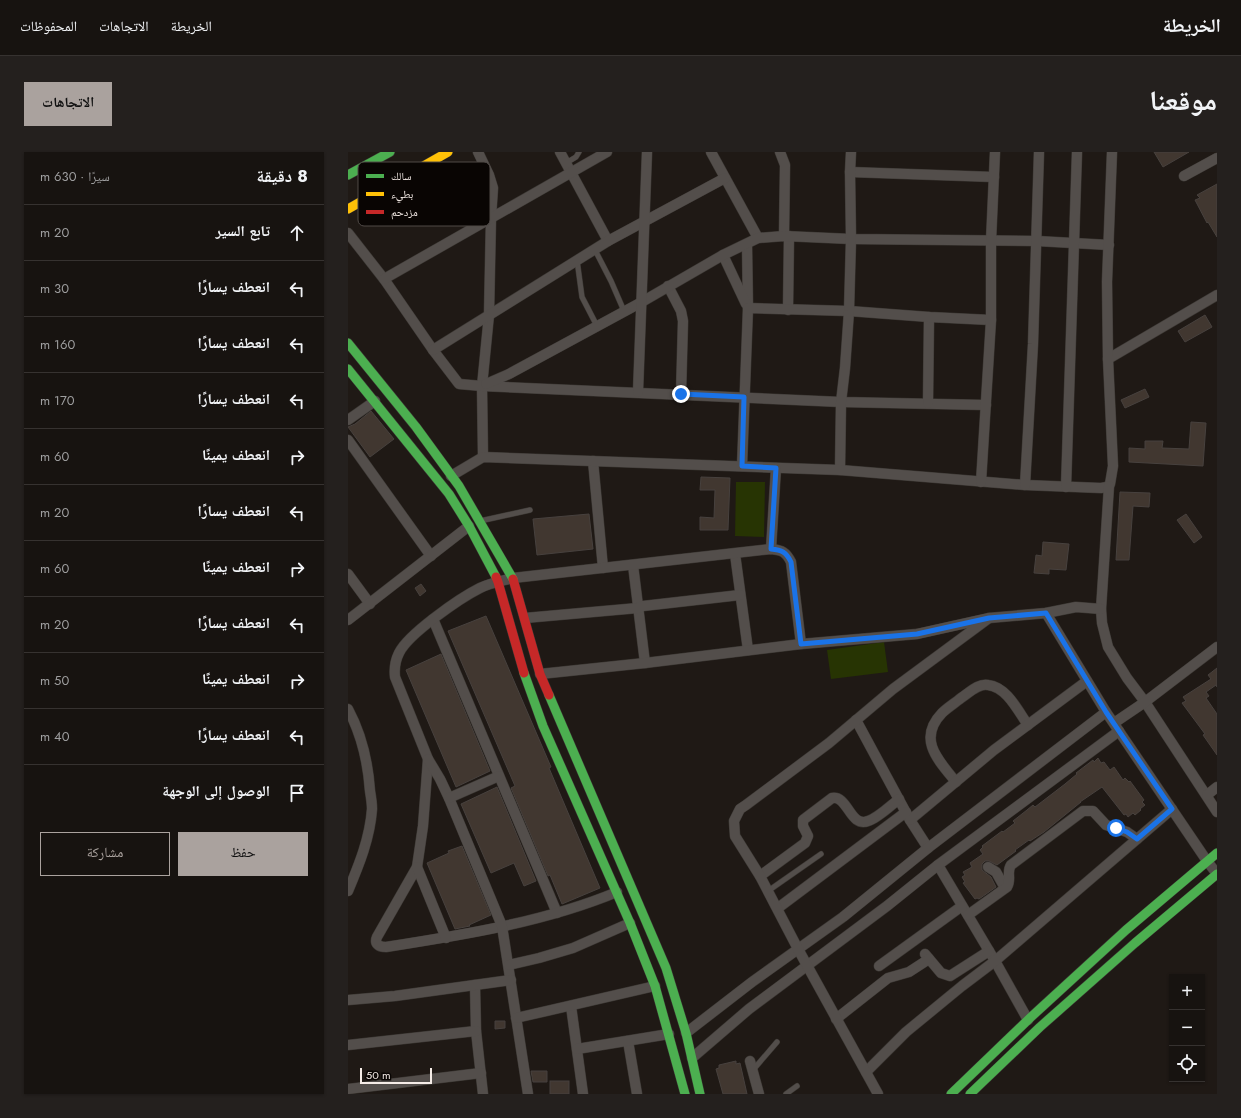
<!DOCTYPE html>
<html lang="ar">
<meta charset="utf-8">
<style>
:root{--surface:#171310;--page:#24201e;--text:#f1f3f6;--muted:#9e9e9f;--line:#363230;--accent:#aaa29e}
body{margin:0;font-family:Jost,"Noto Naskh Arabic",sans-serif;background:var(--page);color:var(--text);direction:rtl}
.controls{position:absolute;right:12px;bottom:12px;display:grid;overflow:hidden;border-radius:0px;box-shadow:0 1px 3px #0004}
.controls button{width:36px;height:36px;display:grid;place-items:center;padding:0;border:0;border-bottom:1px solid var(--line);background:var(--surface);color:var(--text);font:20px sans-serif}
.scale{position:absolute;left:12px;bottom:10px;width:72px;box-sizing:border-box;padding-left:4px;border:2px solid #f5ece7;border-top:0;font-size:11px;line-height:14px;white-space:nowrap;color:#f5ece7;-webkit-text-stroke:3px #090503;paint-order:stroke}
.stop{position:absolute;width:12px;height:12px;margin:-9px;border:3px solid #1a73e8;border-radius:50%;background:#fff}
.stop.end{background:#1a73e8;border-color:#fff;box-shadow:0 1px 4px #0008}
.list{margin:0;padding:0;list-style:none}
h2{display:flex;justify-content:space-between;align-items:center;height:52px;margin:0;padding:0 16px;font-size:17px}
h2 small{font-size:13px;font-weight:400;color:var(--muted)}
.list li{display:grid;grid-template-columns:26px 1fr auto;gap:12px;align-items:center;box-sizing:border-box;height:56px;padding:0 16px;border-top:1px solid var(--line)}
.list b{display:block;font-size:15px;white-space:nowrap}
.list em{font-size:13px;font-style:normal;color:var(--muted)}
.actions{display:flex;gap:8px;padding:12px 16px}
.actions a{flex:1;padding:9px 0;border:1px solid var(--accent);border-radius:0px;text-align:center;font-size:14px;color:var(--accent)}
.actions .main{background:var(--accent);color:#111}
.icon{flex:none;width:22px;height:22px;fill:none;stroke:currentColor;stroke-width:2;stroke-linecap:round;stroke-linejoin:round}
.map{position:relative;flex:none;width:869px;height:942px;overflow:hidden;direction:ltr;border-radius:0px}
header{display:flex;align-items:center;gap:24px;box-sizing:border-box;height:56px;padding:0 20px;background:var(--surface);border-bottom:1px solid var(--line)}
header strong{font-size:19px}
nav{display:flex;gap:22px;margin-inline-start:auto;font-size:14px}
.intro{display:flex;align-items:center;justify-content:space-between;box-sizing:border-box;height:96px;padding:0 24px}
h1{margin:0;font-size:28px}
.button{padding:10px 18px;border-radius:0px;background:var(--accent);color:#111;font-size:14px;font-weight:700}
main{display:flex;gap:24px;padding:0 24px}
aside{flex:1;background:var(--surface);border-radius:0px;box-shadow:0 1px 3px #0004}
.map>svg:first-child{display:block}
.green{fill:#273403}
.building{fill:#413730;stroke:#47413e}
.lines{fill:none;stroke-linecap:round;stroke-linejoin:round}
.lane-casing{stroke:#3b3733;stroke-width:6}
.street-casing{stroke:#3b3733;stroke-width:11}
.fast-casing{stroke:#3b3733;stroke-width:10}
.slow-casing{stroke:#3b3733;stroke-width:10}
.jam-casing{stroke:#3b3733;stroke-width:10}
.lane{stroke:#534e4b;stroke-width:5}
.street{stroke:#534e4b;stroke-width:10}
.fast{stroke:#4caf50;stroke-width:9}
.slow{stroke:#ffc107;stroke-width:9}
.jam{stroke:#c62828;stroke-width:9}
.route{stroke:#1a73e8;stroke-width:5}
.key{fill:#090503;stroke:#504a47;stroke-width:1}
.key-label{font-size:11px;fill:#f5ece7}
</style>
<header>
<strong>الخريطة</strong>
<nav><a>الخريطة</a><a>الاتجاهات</a><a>المحفوظات</a></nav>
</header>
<div class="intro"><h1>موقعنا</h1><a class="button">الاتجاهات</a></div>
<main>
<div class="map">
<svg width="869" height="942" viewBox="0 0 869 942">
<rect width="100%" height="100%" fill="#1f1915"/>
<g class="green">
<path d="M388,330H417L416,385L387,384Z"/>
<path d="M536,490L540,520L483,527L479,498Z"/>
</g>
<g class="building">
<path d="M806,0H841L815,15Z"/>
<path d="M869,32V85L860,70L859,71L847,48L852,46L849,43Z"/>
<path d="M857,163L864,175L837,190L830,179Z"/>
<path d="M797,237L801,245L777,256L773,248Z"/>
<path d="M23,259L46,287L22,305L0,275L7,272Z"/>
<path d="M843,270L858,271L855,314L781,310V296L797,297V289H815L814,296L841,297Z"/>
<path d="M353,325L382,326L380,378H352V365L366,366L367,338H352Z"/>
<path d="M772,340L802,341L801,355L785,354L781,408H768Z"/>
<path d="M241,362L245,397L189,403L185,367Z"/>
<path d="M838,362L854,385L846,391L829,368Z"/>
<path d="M695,390L721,392L718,418L701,417V422L686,421L688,403L694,404Z"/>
<path d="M73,432L78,439L72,444L67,436Z"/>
<path d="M138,464L203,615L201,616L252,736L214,752L202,723L200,724L163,636L167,634L100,479Z"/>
<path d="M93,502L142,619L108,635L58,518Z"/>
<path d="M869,516V535L868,533L858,540L861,544L858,546L869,562V603L855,583L857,582L834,551L838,549L835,545L863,527L860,523Z"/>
<path d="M750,606L753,611L756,610L762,618L766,615L775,628L777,626L781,630L782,629L796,648L794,650L797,653L792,657L793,658L787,663L785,661L780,665L778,662L776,663L754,635L732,650H733L696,680L682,689L681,688L667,698L668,699L649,713L641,709H637L634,712V718L643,725L648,735L631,747L629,746L627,747L615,731L617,730L614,725L617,723L615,720L624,715L622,711L635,702L632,698L635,695L634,694L654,679L655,680L667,671L665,669L679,658L685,653L687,655L717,632L729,622L728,621L745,608L746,610Z"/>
<path d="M149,635L188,729L176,734L166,711L143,721L113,652Z"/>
<path d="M114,694L143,763L121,773L122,774L107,777L79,711L101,701L100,699Z"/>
<path d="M147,869H157V876L147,877Z"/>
<path d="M388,909V912L392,911L399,942H375L368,917L371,916V913Z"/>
<path d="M183,919H199V930H185Z"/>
<rect x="202" y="929" width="19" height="13"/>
</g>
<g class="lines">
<defs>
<g id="lane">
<path d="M218,11L228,5L231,0"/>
<path d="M247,98L263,129L276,159"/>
<path d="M229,108L234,145L249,174"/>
<path d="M132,369L182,358"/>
<path d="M420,739L473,702"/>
<path d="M405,918L429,890"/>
<path d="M438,942L449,934"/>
</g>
<g id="street">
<path d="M130,0L141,23L145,36L143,66L141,163L134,234L135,305"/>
<path d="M212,0L260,89"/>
<path d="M363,0L410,86"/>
<path d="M432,0L437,13L436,84"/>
<path d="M502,20L646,25"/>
<path d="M836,24L869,6"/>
<path d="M0,81L36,127L85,198L111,232L134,234L493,250L638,253"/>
<path d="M399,92L400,156"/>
<path d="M375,103L398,152"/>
<path d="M36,127L259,0"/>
<path d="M320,134L333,159L335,169L333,242"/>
<path d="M440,158L441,84"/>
<path d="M85,198L260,89L377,26"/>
<path d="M760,207L869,143"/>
<path d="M138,232L161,222L292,151L375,103L410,86L436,84L503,87L689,89L761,93"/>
<path d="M290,240L299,0"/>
<path d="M580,251L581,165"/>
<path d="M0,268L27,249"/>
<path d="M0,288L83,404"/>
<path d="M245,309L255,416"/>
<path d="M394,314L400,156L501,159L581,165L643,168"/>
<path d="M492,318L493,250L497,216L501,159L503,87L502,20L503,0"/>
<path d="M103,324L135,305L492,318L677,333L753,336L759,335L762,332L765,314L760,207L759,130L764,0"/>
<path d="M633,330L643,168V89L647,0"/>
<path d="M677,333L685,192L691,0"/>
<path d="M761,334L753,457L754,471L760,495L779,526L797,550L869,660"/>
<path d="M718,335L729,0"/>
<path d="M423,397L428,316"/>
<path d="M387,402L400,498"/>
<path d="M285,413L297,511"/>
<path d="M0,422L22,452"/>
<path d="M698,461L758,560L859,709L869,722"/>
<path d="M177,466L290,456L295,454L392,443"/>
<path d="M85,467L209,761"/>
<path d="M0,468L121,374"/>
<path d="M453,492L569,482L641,466L698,461L728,455L753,457"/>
<path d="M192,522L297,511L453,492L443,410C438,400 434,398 423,397L165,426C154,429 142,431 132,436C112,446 60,482 51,501C47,509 46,516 47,525L80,607L75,674L69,715L29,785C26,792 31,795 38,795C115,783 197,770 269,740"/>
<path d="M0,557C14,583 20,610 22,639C23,645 24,651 24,657C22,686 11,713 0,739"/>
<path d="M508,568L562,668L580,696"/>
<path d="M766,571L797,550L869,495"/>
<path d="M80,607L92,627L101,646L154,774L180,942"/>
<path d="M608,630C590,608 569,587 594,561C599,556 607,551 613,546C621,541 630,531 640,533C659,535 670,559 680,573"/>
<path d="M859,643L869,635"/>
<path d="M101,646L151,624"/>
<path d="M562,668L646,598L739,529"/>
<path d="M590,713L647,809L680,868"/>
<path d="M69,715L98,786"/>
<path d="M640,715L648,720L657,736"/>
<path d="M412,724L457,691L460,684L455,674V668L484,646C500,643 502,676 520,669C530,666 542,654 551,647"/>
<path d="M430,756L558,660"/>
<path d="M620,763L659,735C664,727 658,720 663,713L735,659H745L758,673L779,680L789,687"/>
<path d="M577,802L593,821L602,824L641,799"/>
<path d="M161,813L191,806L225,796L282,771"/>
<path d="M531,814L614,754"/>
<path d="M127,833L128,879L135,942"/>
<path d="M0,848L47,844L163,828"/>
<path d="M223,854L235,942"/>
<path d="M168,866L307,834"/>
<path d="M488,867L540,826L561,820L581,807"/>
<path d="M338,881L404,830L495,765L580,696L758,560"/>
<path d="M280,889L289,942"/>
<path d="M0,893L128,879"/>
<path d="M229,897L321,882"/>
<path d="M344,906L401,857L539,754L590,713L771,579"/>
<path d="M402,909L411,942"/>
<path d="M518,920L558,880L614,834L647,809L824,657"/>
<path d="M0,937L133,921"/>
<path d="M530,942L450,797L412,724L387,684L386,669L392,657L398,653L481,591L545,537L641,466"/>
</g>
<g id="fast">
<path d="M0,23L42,0"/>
<path d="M0,191L68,275L111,334L165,427"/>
<path d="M0,217L101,342L121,374L148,425"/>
<path d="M176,521L195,574L282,771L307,834L337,942"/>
<path d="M201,543L318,816L338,881L352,942"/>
<path d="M603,942L683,865L778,778L869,701"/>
<path d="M622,942L692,875L787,791L869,722"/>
</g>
<path id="slow" d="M0,57L100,0"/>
<g id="jam">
<path d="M148,425L150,430L176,521"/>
<path d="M165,427L192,522L201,543"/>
</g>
</defs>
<use href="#lane" class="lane-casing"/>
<use href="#street" class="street-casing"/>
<use href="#fast" class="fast-casing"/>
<use href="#slow" class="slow-casing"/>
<use href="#jam" class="jam-casing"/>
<use href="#lane" class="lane"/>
<use href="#street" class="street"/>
<use href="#fast" class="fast"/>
<use href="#slow" class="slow"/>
<use href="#jam" class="jam"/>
</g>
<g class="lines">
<path class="route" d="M333,242L396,245L394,314L428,316L423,397C434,398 438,400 443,410L453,492L569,482L641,466L698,461L758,560L824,657L789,687L779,680L768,676"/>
</g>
<rect x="10" y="10" width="132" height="64" rx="6" class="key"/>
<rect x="18" y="22" width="18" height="4" fill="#4caf50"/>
<rect x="18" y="40" width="18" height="4" fill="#ffc107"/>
<rect x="18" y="58" width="18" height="4" fill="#c62828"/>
<g class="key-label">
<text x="43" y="28">سالك</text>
<text x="43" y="46">بطيء</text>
<text x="43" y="64">مزدحم</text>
</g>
</svg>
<div class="controls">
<button>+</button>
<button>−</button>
<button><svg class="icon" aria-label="locate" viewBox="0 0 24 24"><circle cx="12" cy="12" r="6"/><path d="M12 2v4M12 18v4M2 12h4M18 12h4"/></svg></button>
</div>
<div class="scale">50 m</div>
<div class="stop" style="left:768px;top:676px"></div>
<div class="stop end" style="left:333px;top:242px"></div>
</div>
<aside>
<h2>8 دقيقة<small>سيرًا · 630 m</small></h2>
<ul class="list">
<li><svg class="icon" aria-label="ahead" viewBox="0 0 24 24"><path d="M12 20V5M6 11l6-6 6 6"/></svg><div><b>تابع السير</b></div><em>20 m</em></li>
<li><svg class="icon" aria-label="left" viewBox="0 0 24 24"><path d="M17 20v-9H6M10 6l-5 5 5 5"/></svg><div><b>انعطف يسارًا</b></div><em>30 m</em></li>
<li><svg class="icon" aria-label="left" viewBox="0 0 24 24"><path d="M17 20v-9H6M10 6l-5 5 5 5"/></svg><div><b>انعطف يسارًا</b></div><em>160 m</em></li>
<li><svg class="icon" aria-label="left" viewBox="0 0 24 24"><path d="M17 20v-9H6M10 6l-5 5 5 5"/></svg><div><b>انعطف يسارًا</b></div><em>170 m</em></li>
<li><svg class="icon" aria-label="right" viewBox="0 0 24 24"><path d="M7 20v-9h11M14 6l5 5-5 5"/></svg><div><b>انعطف يمينًا</b></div><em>60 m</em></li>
<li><svg class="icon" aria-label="left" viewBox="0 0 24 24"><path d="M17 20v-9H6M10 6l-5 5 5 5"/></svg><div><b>انعطف يسارًا</b></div><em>20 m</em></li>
<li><svg class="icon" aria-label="right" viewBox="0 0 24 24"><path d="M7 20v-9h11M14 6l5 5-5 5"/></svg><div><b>انعطف يمينًا</b></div><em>60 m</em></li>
<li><svg class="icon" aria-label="left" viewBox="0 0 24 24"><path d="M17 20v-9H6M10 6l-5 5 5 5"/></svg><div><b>انعطف يسارًا</b></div><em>20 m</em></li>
<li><svg class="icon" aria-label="right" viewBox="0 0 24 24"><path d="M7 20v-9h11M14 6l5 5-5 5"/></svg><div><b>انعطف يمينًا</b></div><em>50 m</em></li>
<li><svg class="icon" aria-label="left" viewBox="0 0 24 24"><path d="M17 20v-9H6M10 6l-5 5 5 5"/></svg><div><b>انعطف يسارًا</b></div><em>40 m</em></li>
<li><svg class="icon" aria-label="arrive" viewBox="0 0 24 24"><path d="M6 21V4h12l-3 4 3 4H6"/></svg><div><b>الوصول إلى الوجهة</b></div></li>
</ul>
<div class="actions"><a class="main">حفظ</a><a>مشاركة</a></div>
</aside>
</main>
